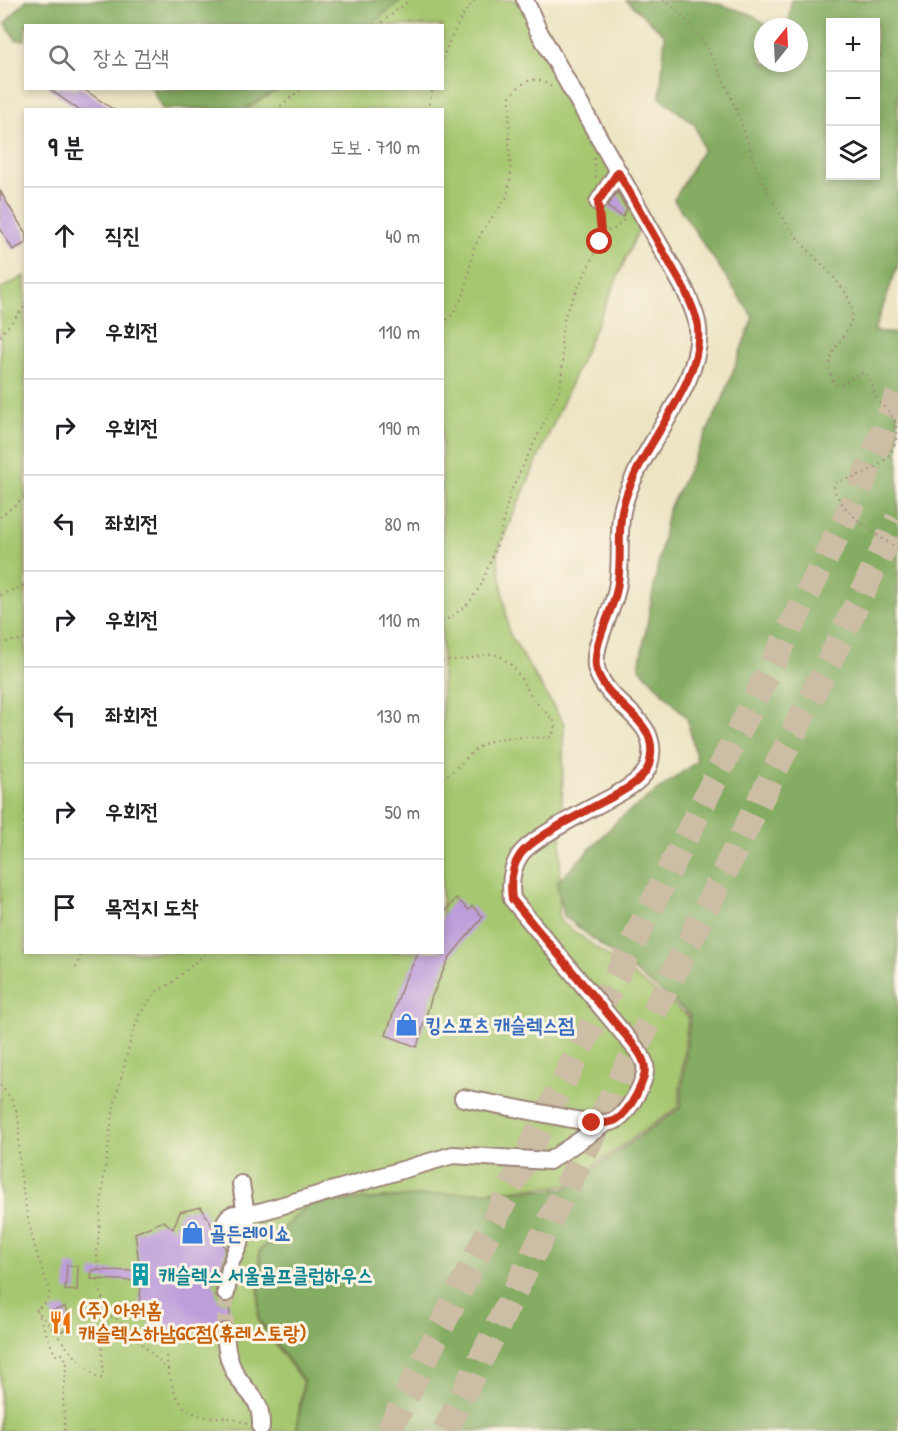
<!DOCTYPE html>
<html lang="ko">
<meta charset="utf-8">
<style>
:root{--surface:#fff;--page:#f2f2f2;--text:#202124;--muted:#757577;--line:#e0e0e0}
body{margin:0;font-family:"Patrick Hand","Poor Story",sans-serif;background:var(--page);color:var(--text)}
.controls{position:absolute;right:18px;top:18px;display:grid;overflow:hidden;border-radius:0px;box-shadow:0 3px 9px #0003}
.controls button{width:54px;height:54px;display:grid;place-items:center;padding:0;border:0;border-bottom:2px solid var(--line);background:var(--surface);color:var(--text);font:30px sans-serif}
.compass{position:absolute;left:754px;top:18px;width:54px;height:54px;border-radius:50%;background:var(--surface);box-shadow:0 3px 9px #0003;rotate:18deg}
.stop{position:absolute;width:18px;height:18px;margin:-14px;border:4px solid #c8321e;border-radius:50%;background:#fff}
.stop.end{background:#c8321e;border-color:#fff;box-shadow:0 2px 6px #0008}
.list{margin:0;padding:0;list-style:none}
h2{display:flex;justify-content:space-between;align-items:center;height:78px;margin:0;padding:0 24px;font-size:26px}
h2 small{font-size:20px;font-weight:400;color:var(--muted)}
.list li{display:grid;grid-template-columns:39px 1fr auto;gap:18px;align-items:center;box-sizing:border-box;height:96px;padding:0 24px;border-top:2px solid var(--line)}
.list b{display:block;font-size:22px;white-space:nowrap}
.list em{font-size:20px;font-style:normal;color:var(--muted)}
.icon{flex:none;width:33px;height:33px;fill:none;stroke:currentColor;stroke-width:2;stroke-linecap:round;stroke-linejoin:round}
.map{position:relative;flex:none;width:898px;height:1431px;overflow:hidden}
.search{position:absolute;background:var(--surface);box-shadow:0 3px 9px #0003;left:24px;top:24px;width:420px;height:66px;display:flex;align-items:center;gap:15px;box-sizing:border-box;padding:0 21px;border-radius:0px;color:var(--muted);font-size:22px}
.panel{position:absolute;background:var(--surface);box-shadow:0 3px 9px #0003;left:24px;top:108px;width:420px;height:846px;border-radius:0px}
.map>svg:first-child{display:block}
.green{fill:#a6c770;stroke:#78734e;stroke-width:1.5}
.forest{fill:#84ac62;stroke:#676646;stroke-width:1.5;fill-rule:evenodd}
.building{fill:#bd9dda}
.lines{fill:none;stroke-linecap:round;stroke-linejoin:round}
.minor-tunnel{stroke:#ccbda5;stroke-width:16;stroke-dasharray:16 8;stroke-linecap:butt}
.highway-tunnel{stroke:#ccbda5;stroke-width:26;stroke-dasharray:26 13;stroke-linecap:butt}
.minor-casing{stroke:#9b8277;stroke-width:20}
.path{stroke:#9b8277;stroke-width:2;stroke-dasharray:1.5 4.5;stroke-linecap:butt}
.minor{stroke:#fff;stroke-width:16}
.route{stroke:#c8321e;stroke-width:8}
.labels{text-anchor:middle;stroke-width:6;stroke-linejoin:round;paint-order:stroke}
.shop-label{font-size:20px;font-weight:bold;fill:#366cbe;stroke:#fcf5e5;text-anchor:start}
.culture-label{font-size:20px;font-weight:bold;fill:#0d838f;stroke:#fcf5e5;text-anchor:start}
.food-label{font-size:20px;font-weight:bold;fill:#c56008;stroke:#fcf5e5;text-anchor:start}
</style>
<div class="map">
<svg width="898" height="1431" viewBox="0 0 898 1431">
<rect width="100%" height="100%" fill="#fcf5e5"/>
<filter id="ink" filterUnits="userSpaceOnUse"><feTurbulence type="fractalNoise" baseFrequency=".0167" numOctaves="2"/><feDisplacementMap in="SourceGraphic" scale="12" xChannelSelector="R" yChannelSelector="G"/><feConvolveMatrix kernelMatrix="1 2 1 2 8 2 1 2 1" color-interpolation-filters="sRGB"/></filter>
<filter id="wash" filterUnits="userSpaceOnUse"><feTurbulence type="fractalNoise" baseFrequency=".008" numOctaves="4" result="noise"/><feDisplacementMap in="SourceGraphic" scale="24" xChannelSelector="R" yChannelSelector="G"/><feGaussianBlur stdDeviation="1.35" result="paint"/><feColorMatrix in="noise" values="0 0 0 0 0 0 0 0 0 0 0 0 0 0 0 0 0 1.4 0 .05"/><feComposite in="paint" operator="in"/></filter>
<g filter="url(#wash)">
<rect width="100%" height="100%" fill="#ece4c3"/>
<path class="green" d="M394,0H519L641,224L497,552L509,633L564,724L559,920L688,1016L678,1107L564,1186L309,1203L259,1251L258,1321L303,1382L296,1431H0V289L25,276L26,952H442V110L247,109L276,89L442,88V26L363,25Z"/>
<g class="forest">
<path d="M26,0H191L202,2L235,0H401L371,25L26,26L25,40H16L5,23Z"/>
<path d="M626,0H704L751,14L770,27H763V63H799V27H789L791,0H898V265L874,331L898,334V1431H297L304,1381L259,1320L260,1251L309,1204L456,1193L564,1189L680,1108L690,1015L564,916L557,883L619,819L697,761L687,718L639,667L668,511L722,401L753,317L674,200L703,149L695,125L660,98L665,35ZM830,22H876V176H830Z"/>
<path d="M152,89H280L244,109H162Z"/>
</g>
<g id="blocks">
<g class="building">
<path d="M48,88H82L114,110H79Z"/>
<path d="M0,191L26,234V243L13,250L0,228Z"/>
<path d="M617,192L627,209L623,217L607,207Z"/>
<path d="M456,898L469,910L472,906L483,917L449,958L432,996L417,1047L386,1035L403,984L419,952H442V916Z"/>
<path d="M201,1207L226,1249L223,1260L212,1285L216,1288V1296L219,1301L229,1303L230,1314L227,1322L219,1324L215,1331L155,1332L140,1301L141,1281L91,1279L92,1270L140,1271L135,1233L164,1221L173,1229L180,1212Z"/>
<path d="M67,1265L78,1266L77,1291L65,1290Z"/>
<path d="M65,1307L71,1328L58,1332L51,1311Z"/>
</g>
</g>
</g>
<g filter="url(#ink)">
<use href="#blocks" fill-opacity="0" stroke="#9b8277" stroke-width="1.5"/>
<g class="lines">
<path class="minor-tunnel" d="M225,1332L226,1293"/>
<g class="highway-tunnel">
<path d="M389,1431L859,491L898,395"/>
<path d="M445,1431L828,664L898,519"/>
</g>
<defs>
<g id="minor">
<path d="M598,202L618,172"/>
<path d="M463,1098L592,1123C600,1123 609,1124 616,1120C629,1111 648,1080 645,1064C644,1061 642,1058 641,1055L512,899C510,884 511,868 520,855C532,837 594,807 616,795C628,788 644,779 649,765C663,719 610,709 597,671C590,650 611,614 616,593C623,566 617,538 622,511C635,450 704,387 698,328C697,315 690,302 685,290L538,30L525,0"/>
<path d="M241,1184L246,1214"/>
<circle cx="236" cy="1225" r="11"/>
<path d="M241,1215L263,1211L453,1155L549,1161L606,1123"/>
<path d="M233,1258L244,1232"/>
<path d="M226,1293L230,1268"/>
<path d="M225,1332C226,1345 227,1357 233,1369C245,1395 262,1394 261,1427"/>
</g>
</defs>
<use href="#minor" class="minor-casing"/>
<g class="path">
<path d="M663,0C701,24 723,76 739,117C745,132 749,149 755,164C764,185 774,205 787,224C802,249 846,282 851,306C859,337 814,350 835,385L840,386L859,374L865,373C872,379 872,390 877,398C881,406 890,411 894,420C897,426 897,432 896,439C890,466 863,475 839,481L834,484V490C847,517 874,533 898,549"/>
<path d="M377,26L410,0"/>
<path d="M442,59C451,37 459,18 475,0"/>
<path d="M276,110L302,88"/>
<path d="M427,110L433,88"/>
<path d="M594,158L596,179"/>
<path d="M602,232L614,229L627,217"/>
<path d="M442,324L451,316L464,294L474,248L484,228L507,197L511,173L509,145L510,96C527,78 534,74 555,89"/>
<path d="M0,336L26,305"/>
<path d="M0,517L26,496"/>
<path d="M0,595L26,585"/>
<path d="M442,622L451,617L469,603L481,585L498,542L510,493L560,389L563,361L561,339L565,315L600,242L599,215"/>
<path d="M0,643L26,639"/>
<path d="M442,661L467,659L489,654L499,655L514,667L533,699L554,721L555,730L551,737C528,739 504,733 482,745C468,753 455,773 442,777"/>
<path d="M26,798L23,845L26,856"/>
<path d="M76,968L82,952"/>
<path d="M0,1085C27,1113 16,1134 20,1169C25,1209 33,1250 49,1287C50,1297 46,1305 36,1309"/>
<path d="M98,1269L97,1254L103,1183L114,1106L131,1039L139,1015L155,993L173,982L207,952"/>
<path d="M98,1280L106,1314"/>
<path d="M36,1309L70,1351L98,1379L101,1378L103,1374L101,1322L106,1314L117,1319L169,1371"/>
<path d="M37,1311L55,1355L63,1354L67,1362L63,1400L65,1431"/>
<path d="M166,1356C171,1383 173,1411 206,1417C214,1418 222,1416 230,1418C236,1419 242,1422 247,1424"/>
</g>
<use href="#minor" class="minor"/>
</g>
</g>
<g class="lines" filter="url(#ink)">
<path class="route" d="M592,1123C600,1123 609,1124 616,1120C629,1112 649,1078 644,1063C642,1055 636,1049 632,1043L512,899C510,884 511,868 520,855C532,837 594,807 616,795C628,788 644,779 649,765C663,719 610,709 597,671C590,650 611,614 616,593C623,566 617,538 622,511C634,450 704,387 698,328C697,315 690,302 685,290L618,172L598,202L601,232L600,242"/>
</g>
<defs>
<symbol id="shop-bare" viewBox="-9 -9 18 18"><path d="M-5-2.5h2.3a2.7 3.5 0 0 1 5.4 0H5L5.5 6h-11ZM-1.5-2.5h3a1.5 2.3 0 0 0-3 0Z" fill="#3f7fe0" stroke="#fcf5e5" stroke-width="2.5" paint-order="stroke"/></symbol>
<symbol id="building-bare" viewBox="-9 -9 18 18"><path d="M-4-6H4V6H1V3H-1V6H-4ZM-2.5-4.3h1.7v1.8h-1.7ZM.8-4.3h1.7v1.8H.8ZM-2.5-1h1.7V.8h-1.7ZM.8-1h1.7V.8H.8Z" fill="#0f9aa8" stroke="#fcf5e5" stroke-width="2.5" paint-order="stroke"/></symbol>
<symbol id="restaurant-bare" viewBox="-9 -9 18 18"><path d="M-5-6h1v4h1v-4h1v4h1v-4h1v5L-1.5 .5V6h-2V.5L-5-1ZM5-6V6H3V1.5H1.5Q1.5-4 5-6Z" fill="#e8710a" stroke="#fcf5e5" stroke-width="2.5" paint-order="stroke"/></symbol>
</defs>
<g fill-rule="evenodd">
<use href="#shop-bare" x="390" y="1008" width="33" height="33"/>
<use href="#shop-bare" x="176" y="1216" width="33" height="33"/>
<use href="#building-bare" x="124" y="1258" width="33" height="33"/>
<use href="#restaurant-bare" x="44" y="1306" width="33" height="33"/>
</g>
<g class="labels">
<g class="shop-label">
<text x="425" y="1032">킹스포츠 캐슬렉스점</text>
<text x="210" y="1240">골든레이쇼</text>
</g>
<g class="culture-label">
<text x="159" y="1282">캐슬렉스 서울골프클럽하우스</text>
</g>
<g class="food-label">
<text x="79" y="1317">(주) 아워홈<tspan x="79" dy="23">캐슬렉스하남GC점(휴레스토랑)</tspan></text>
</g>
</g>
</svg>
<div class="controls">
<button>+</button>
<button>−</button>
<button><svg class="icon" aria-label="layers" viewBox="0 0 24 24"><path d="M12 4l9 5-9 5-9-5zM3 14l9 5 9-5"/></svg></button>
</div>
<svg class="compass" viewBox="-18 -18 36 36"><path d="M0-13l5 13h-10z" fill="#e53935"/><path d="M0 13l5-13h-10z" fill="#757577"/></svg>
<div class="stop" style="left:600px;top:242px"></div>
<div class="stop end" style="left:592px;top:1123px"></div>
<div class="search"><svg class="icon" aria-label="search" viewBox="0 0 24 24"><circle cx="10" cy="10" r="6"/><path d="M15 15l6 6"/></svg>장소 검색</div>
<section class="panel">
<h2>9 분<small>도보 · 710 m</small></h2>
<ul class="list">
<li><svg class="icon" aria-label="ahead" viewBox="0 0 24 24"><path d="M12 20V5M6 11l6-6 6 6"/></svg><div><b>직진</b></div><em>40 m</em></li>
<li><svg class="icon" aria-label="right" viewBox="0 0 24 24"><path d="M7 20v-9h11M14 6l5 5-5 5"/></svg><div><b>우회전</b></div><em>110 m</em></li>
<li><svg class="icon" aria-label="right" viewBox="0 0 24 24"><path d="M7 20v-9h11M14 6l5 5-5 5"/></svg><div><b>우회전</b></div><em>190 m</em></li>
<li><svg class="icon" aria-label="left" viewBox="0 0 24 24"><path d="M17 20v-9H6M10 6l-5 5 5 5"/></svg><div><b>좌회전</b></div><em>80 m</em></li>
<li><svg class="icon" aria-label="right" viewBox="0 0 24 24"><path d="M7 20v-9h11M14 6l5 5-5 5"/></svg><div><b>우회전</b></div><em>110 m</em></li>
<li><svg class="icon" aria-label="left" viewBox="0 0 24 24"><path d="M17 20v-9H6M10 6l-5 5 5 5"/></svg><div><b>좌회전</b></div><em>130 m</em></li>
<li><svg class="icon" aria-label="right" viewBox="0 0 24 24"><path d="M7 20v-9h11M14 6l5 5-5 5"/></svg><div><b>우회전</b></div><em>50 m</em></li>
<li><svg class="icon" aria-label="arrive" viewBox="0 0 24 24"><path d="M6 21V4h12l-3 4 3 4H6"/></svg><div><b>목적지 도착</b></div></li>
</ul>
</section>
</div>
